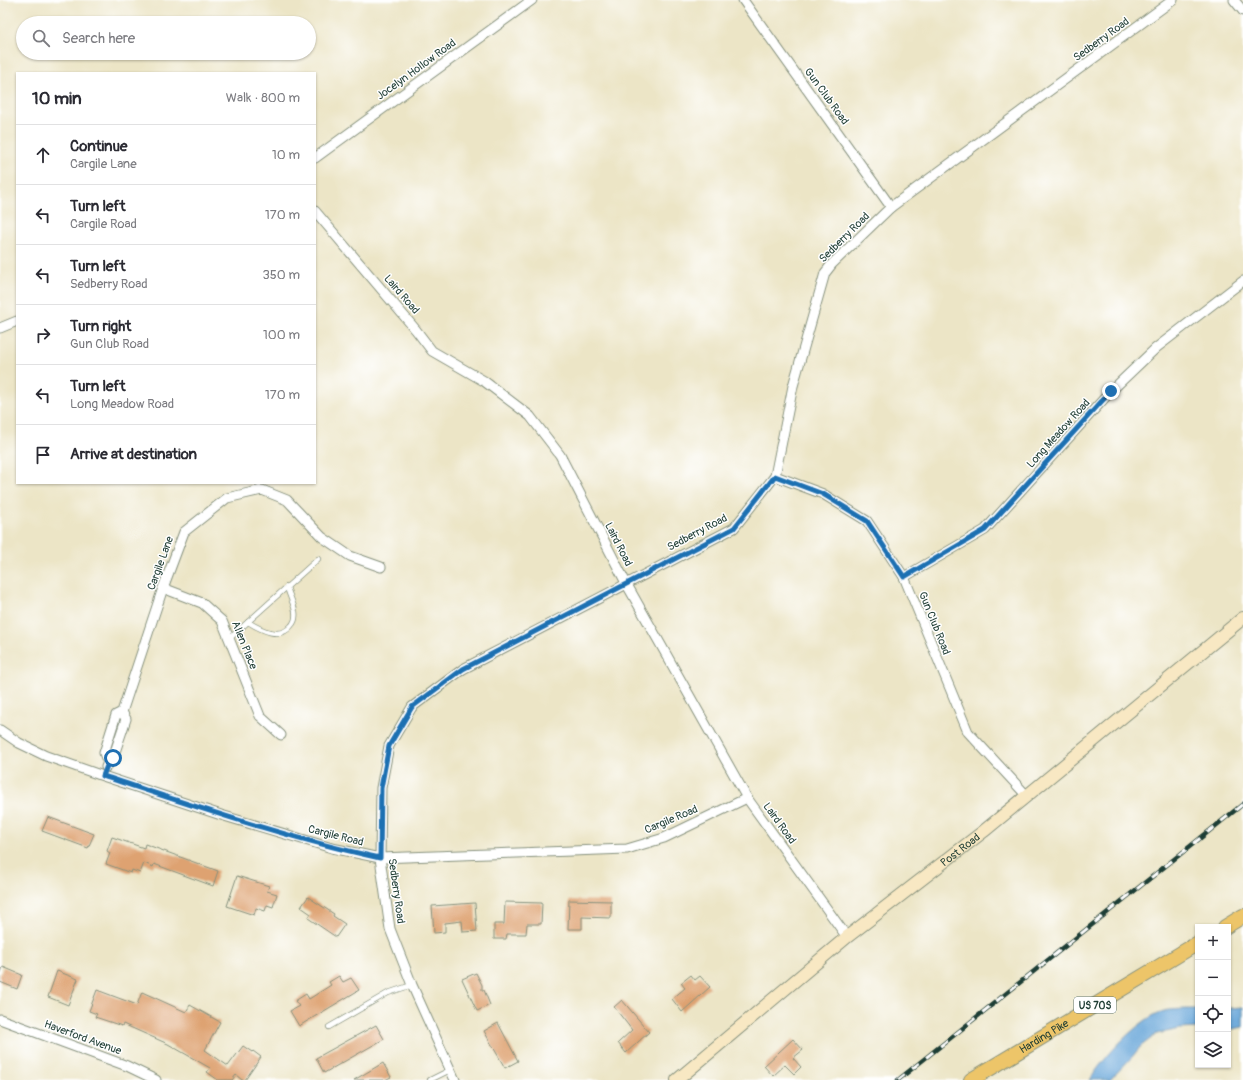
<!DOCTYPE html>
<meta charset="utf-8">
<style>
:root{--surface:#fff;--page:#f2f2f3;--text:#2b2b33;--muted:#7c7c81;--line:#e1e1e2}
body{margin:0;font-family:Pangolin,sans-serif;background:var(--page);color:var(--text)}
.controls{position:absolute;right:12px;bottom:12px;display:grid;overflow:hidden;border-radius:0px;box-shadow:0 1px 3px #0004}
.controls button{width:36px;height:36px;display:grid;place-items:center;padding:0;border:0;border-bottom:1px solid var(--line);background:var(--surface);color:var(--text);font:20px sans-serif}
.stop{position:absolute;width:12px;height:12px;margin:-9px;border:3px solid #1f6fb2;border-radius:50%;background:#fff}
.stop.end{background:#1f6fb2;border-color:#fff;box-shadow:0 1px 4px #0008}
.list{margin:0;padding:0;list-style:none}
h2{display:flex;justify-content:space-between;align-items:center;height:52px;margin:0;padding:0 16px;font-size:17px}
h2 small{font-size:13px;font-weight:400;color:var(--muted)}
.list li{display:grid;grid-template-columns:26px 1fr auto;gap:12px;align-items:center;box-sizing:border-box;height:60px;padding:0 16px;border-top:1px solid var(--line)}
.list b{display:block;font-size:15px;white-space:nowrap}
.list p{margin:0;font-size:13px;white-space:nowrap;color:var(--muted)}
.list em{font-size:13px;font-style:normal;color:var(--muted)}
.icon{flex:none;width:22px;height:22px;fill:none;stroke:currentColor;stroke-width:2;stroke-linecap:round;stroke-linejoin:round}
.map{position:relative;flex:none;width:1243px;height:1080px;overflow:hidden}
.search{position:absolute;background:var(--surface);box-shadow:0 1px 3px #0004;left:16px;top:16px;width:300px;height:44px;display:flex;align-items:center;gap:10px;box-sizing:border-box;padding:0 14px;border-radius:22px;color:var(--muted);font-size:15px}
.panel{position:absolute;background:var(--surface);box-shadow:0 1px 3px #0004;left:16px;top:72px;width:300px;height:412px;border-radius:0px}
.map>svg:first-child{display:block}
.water{fill:#66a5d8;stroke:#427186}
.building{fill:#dea271}
.lines{fill:none;stroke-linecap:round;stroke-linejoin:round}
.lane-casing{stroke:#86917d;stroke-width:6}
.street-casing{stroke:#86917d;stroke-width:11}
.secondary-casing{stroke:#86917d;stroke-width:14}
.primary-casing{stroke:#86917d;stroke-width:16}
.lane{stroke:#fff;stroke-width:4.5}
.street{stroke:#fff;stroke-width:9}
.secondary{stroke:#f8e8c3;stroke-width:12}
.primary{stroke:#edc569;stroke-width:14}
.rail-casing{stroke:#1f3d34;stroke-width:4.5}
.rail{stroke:#fff;stroke-width:3;stroke-dasharray:9;stroke-linecap:butt}
.route{stroke:#1f6fb2;stroke-width:5}
.labels{text-anchor:middle;stroke-width:3;stroke-linejoin:round;paint-order:stroke}
.shield{fill:#fff;stroke:#627771;stroke-width:1}
.shield-label{font-size:10px;font-weight:bold;fill:#1f3d34}
.street-label{font-size:11px;fill:#1f3d34;stroke:#fff}
</style>
<div class="map">
<svg width="1243" height="1080" viewBox="0 0 1243 1080">
<rect width="100%" height="100%" fill="#fff"/>
<filter id="ink" filterUnits="userSpaceOnUse"><feTurbulence type="fractalNoise" baseFrequency=".025" numOctaves="2"/><feDisplacementMap in="SourceGraphic" scale="8" xChannelSelector="R" yChannelSelector="G"/><feConvolveMatrix kernelMatrix="1 2 1 2 8 2 1 2 1" color-interpolation-filters="sRGB"/></filter>
<filter id="wash" filterUnits="userSpaceOnUse"><feTurbulence type="fractalNoise" baseFrequency=".012" numOctaves="4" result="noise"/><feDisplacementMap in="SourceGraphic" scale="16" xChannelSelector="R" yChannelSelector="G"/><feGaussianBlur stdDeviation="0.9" result="paint"/><feColorMatrix in="noise" values="0 0 0 0 0 0 0 0 0 0 0 0 0 0 0 0 0 1.4 0 .05"/><feComposite in="paint" operator="in"/></filter>
<g filter="url(#wash)">
<rect width="100%" height="100%" fill="#ece5c6"/>
<g class="water">
<path d="M1243,1007V1027L1228,1030V1008Z"/>
<path d="M1198,1009V1028L1180,1029L1157,1034L1141,1046L1132,1057L1110,1080H1090C1102,1059 1140,1017 1164,1011C1173,1009 1188,1009 1198,1009Z"/>
</g>
<g id="blocks">
<g class="building">
<path d="M48,817L94,834L88,848L42,831Z"/>
<path d="M112,837L144,848L145,844L218,871L213,886L154,864L153,867L144,863L140,873L132,870L131,873L106,864L110,853L107,851Z"/>
<path d="M237,876L269,886L267,891L277,894L273,907L267,905L265,911L256,908L254,915L227,906Z"/>
<path d="M308,897L334,914L333,916L345,924L336,937L308,918L311,914L301,907Z"/>
<path d="M569,900L611,901V918L582,917V929H568Z"/>
<path d="M505,902L542,903L541,924H527L526,934H507L506,939H494V924H504Z"/>
<path d="M475,903L477,931L463,932L462,921L445,923V932L434,933L432,906Z"/>
<path d="M3,967L22,975L17,989L0,982V975Z"/>
<path d="M57,971L78,979L68,1005L48,997Z"/>
<path d="M476,973L482,985V990H484L490,1005L477,1011L462,979Z"/>
<path d="M691,975L695,980L700,976L710,987L682,1012L672,999L685,988L681,983Z"/>
<path d="M339,976L343,982L351,978L359,990L299,1026L290,1011L299,1006L295,1001L306,994L309,999L331,985L329,982Z"/>
<path d="M97,990L137,1005L142,992L186,1012L190,1005L220,1022L205,1050L228,1066L243,1046L252,1052L253,1051L261,1057L245,1080H242L236,1075L232,1080H218L207,1072L210,1068L168,1044L123,1024L122,1026L95,1017L97,1014L89,1011Z"/>
<path d="M622,1000L649,1032L626,1053L618,1043L632,1030L614,1007Z"/>
<path d="M498,1023L518,1061L505,1068L484,1031Z"/>
<path d="M376,1025L384,1039L324,1073L316,1058Z"/>
<path d="M793,1039L803,1050L793,1058L801,1067L794,1074L785,1065L773,1076L764,1066Z"/>
<path d="M383,1063L391,1077L385,1080H354Z"/>
</g>
</g>
</g>
<g filter="url(#ink)">
<use href="#blocks" fill-opacity="0" stroke="#86917d" stroke-width="1"/>
<g class="lines">
<defs>
<g id="lane">
<path d="M248,622C261,630 280,640 291,626C295,622 296,617 295,611C294,604 289,595 287,587"/>
<path d="M229,639L318,559"/>
<path d="M329,1027L388,993L412,985"/>
<path d="M430,1080L450,1070"/>
</g>
<g id="street">
<path d="M743,0L891,207"/>
<path d="M1234,0L1243,11"/>
<path d="M315,158L532,0"/>
<path d="M315,211L416,330L432,351L484,381L530,416L560,455L626,583L747,798L847,937"/>
<path d="M0,328L17,321"/>
<path d="M775,476L823,494L867,521L904,577L968,732L1027,796"/>
<path d="M904,577L985,530L1111,391L1156,348L1243,281"/>
<path d="M163,588L202,603L222,621L260,716L281,735"/>
<path d="M0,730L19,743L46,756L103,776L221,815L332,848L380,858L627,849L664,838L747,798"/>
<path d="M108,763L104,753L116,715L122,712L163,588L184,532L227,498L262,490L287,500L322,537L350,556L381,567"/>
<path d="M106,767L108,763L113,758L126,719L122,712"/>
<path d="M0,1019L127,1066L156,1080"/>
<path d="M455,1080L412,985L390,929L380,858L381,788L389,746L412,707L463,669L734,528L775,476L793,386L825,273L832,264L891,207L1173,0"/>
</g>
<g id="secondary">
<path id="s1" d="M677,1080L847,937L984,831L1243,618"/>
</g>
<g id="primary">
<path d="M1225,927L1243,916"/>
<path id="s2" d="M971,1080L1198,943"/>
</g>
</defs>
<use href="#lane" class="lane-casing"/>
<use href="#street" class="street-casing"/>
<use href="#secondary" class="secondary-casing"/>
<use href="#primary" class="primary-casing"/>
<use href="#lane" class="lane"/>
<use href="#street" class="street"/>
<use href="#secondary" class="secondary"/>
<use href="#primary" class="primary"/>
<defs>
<path id="rail" d="M898,1080L1243,804"/>
</defs>
<use href="#rail" class="rail-casing"/>
<use href="#rail" class="rail"/>
</g>
</g>
<g class="lines" filter="url(#ink)">
<path class="route" d="M113,758L108,763L103,776C195,806 286,838 380,858L381,788L389,746L412,707L463,669L734,528L775,476L823,494L867,521L904,577L985,530L1111,391"/>
</g>
<g class="labels">
<rect class="shield" x="1074" y="997" width="42" height="16" rx="3"/>
<g class="shield-label">
<text x="1095" y="1009">US 70S</text>
</g>
<g class="street-label">
<text transform="translate(1101 39) rotate(-36)" y="4">Sedberry Road</text>
<text transform="translate(416 69) rotate(-36)" y="4">Jocelyn Hollow Road</text>
<text transform="translate(827 96) rotate(54)" y="4">Gun Club Road</text>
<text transform="translate(844 237) rotate(-45)" y="4">Sedberry Road</text>
<text transform="translate(402 294) rotate(49)" y="4">Laird Road</text>
<text transform="translate(1058 433) rotate(-48)" y="4">Long Meadow Road</text>
<text transform="translate(697 532) rotate(-28)" y="4">Sedberry Road</text>
<text transform="translate(619 544) rotate(63)" y="4">Laird Road</text>
<text transform="translate(160 563) rotate(-70)" y="4">Cargile Lane</text>
<text transform="translate(935 623) rotate(68)" y="4">Gun Club Road</text>
<text transform="translate(245 645) rotate(68)" y="4">Allen Place</text>
<text transform="translate(671 819) rotate(-23)" y="4">Cargile Road</text>
<text transform="translate(780 823) rotate(54)" y="4">Laird Road</text>
<text transform="translate(336 835) rotate(14)" y="4">Cargile Road</text>
<text dy="4" stroke="none"><textPath href="#s1" startOffset="365">Post Road</textPath></text>
<text transform="translate(397 891) rotate(82)" y="4">Sedberry Road</text>
<text dy="4" stroke="none"><textPath href="#s2" startOffset="85">Harding Pike</textPath></text>
<text transform="translate(83 1037) rotate(20)" y="4">Haverford Avenue</text>
</g>
</g>
</svg>
<div class="controls">
<button>+</button>
<button>−</button>
<button><svg class="icon" aria-label="locate" viewBox="0 0 24 24"><circle cx="12" cy="12" r="6"/><path d="M12 2v4M12 18v4M2 12h4M18 12h4"/></svg></button>
<button><svg class="icon" aria-label="layers" viewBox="0 0 24 24"><path d="M12 4l9 5-9 5-9-5zM3 14l9 5 9-5"/></svg></button>
</div>
<div class="stop" style="left:113px;top:758px"></div>
<div class="stop end" style="left:1111px;top:391px"></div>
<div class="search"><svg class="icon" aria-label="search" viewBox="0 0 24 24"><circle cx="10" cy="10" r="6"/><path d="M15 15l6 6"/></svg>Search here</div>
<section class="panel">
<h2>10 min<small>Walk · 800 m</small></h2>
<ul class="list">
<li><svg class="icon" aria-label="ahead" viewBox="0 0 24 24"><path d="M12 20V5M6 11l6-6 6 6"/></svg><div><b>Continue</b><p>Cargile Lane</p></div><em>10 m</em></li>
<li><svg class="icon" aria-label="left" viewBox="0 0 24 24"><path d="M17 20v-9H6M10 6l-5 5 5 5"/></svg><div><b>Turn left</b><p>Cargile Road</p></div><em>170 m</em></li>
<li><svg class="icon" aria-label="left" viewBox="0 0 24 24"><path d="M17 20v-9H6M10 6l-5 5 5 5"/></svg><div><b>Turn left</b><p>Sedberry Road</p></div><em>350 m</em></li>
<li><svg class="icon" aria-label="right" viewBox="0 0 24 24"><path d="M7 20v-9h11M14 6l5 5-5 5"/></svg><div><b>Turn right</b><p>Gun Club Road</p></div><em>100 m</em></li>
<li><svg class="icon" aria-label="left" viewBox="0 0 24 24"><path d="M17 20v-9H6M10 6l-5 5 5 5"/></svg><div><b>Turn left</b><p>Long Meadow Road</p></div><em>170 m</em></li>
<li><svg class="icon" aria-label="arrive" viewBox="0 0 24 24"><path d="M6 21V4h12l-3 4 3 4H6"/></svg><div><b>Arrive at destination</b></div></li>
</ul>
</section>
</div>
